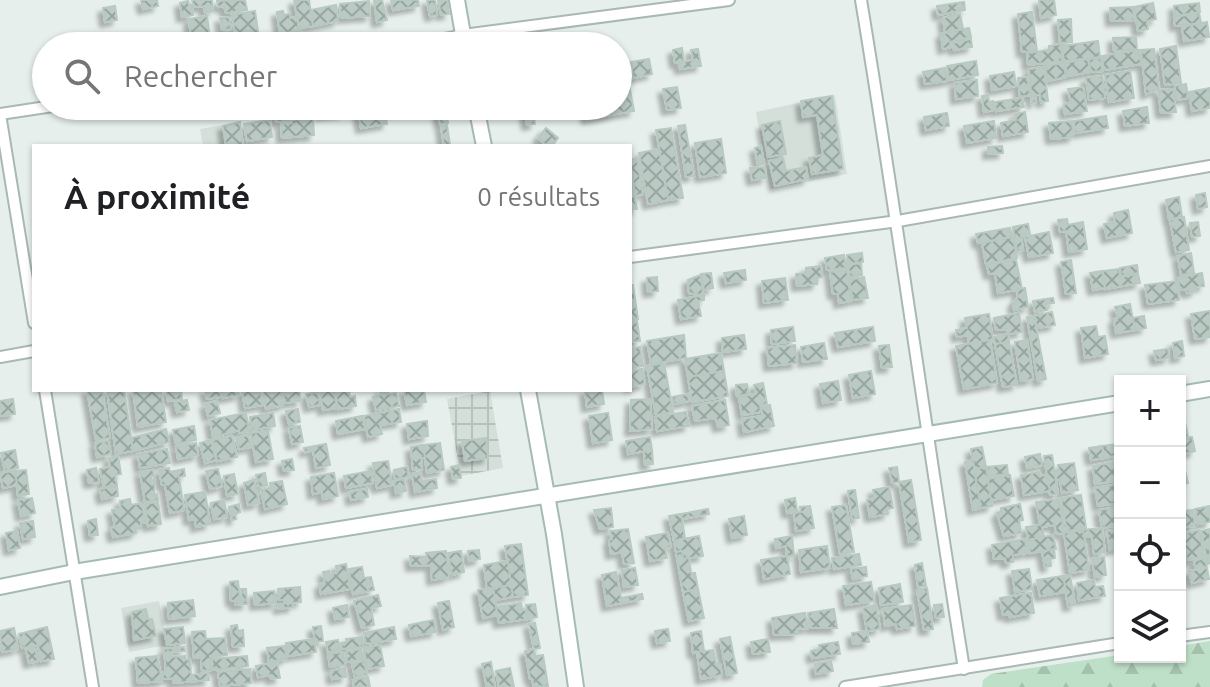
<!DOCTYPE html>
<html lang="fr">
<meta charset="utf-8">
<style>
:root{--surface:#fff;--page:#f6f6f6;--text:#202124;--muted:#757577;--line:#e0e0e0}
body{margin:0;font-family:Ubuntu,sans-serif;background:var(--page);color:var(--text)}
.controls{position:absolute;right:24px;bottom:24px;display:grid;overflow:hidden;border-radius:0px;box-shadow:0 2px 6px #0004}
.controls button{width:72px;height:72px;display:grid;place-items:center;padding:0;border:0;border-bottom:2px solid var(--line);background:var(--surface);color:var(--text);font:40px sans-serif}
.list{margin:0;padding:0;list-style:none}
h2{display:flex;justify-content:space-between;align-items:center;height:104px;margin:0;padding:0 32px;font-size:34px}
h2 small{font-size:26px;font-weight:400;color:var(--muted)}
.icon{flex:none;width:44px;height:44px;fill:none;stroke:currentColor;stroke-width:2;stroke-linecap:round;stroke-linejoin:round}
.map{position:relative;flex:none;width:1210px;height:687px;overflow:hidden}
.search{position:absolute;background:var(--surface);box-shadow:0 2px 6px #0004;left:32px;top:32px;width:600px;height:88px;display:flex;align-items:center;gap:20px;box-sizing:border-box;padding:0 28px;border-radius:44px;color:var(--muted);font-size:30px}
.panel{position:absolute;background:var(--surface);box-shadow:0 2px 6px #0004;left:32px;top:144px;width:600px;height:248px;border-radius:0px}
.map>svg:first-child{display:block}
.built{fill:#d4dfda}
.industrial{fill:url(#industrial-grid)}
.forest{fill:url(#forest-firs)}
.building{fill:url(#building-cross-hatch);stroke:#b8c9c2;stroke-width:2;filter:url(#shadow)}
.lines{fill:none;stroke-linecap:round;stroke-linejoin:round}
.street-casing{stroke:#a8b8b2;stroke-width:14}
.secondary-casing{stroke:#a4bbb3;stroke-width:18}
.street{stroke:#fff;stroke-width:10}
.secondary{stroke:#fff;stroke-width:14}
</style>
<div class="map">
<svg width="1210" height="687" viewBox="0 0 1210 687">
<defs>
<pattern id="industrial-grid" width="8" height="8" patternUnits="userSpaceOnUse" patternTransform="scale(2)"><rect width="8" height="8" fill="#d4dfda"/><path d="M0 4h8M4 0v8" fill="none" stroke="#b6c1bc"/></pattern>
<pattern id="forest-firs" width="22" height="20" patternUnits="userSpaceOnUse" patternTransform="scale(2)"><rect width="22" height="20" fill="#bfe0c8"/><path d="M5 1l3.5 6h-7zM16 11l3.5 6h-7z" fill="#a4c1ad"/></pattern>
<pattern id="building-cross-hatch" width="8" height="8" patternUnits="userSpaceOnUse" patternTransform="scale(2)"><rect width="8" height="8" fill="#bbcac4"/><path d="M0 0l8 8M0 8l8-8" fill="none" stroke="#98a6a0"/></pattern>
<filter id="shadow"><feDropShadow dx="-5" dy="5" stdDeviation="2" flood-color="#0004"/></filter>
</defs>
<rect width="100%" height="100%" fill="#e6efeb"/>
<g class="built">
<path d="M835,95L847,174L770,189L756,112Z"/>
<path d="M240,122L243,146H203L200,129Z"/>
<path d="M159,601L167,645L129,652L121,608Z"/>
</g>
<path class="industrial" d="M490,391L503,468L461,476L447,399Z"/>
<path class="forest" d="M1210,641V687H982L983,680L991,674L1120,655V657H1180V646Z"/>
<g class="building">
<path d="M141,0H157L158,6L143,9Z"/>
<path d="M192,0H212L213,11L205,13L204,6L194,7Z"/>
<path d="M245,0L247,10L226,13L224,6L218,7L217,1Z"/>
<path d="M294,0H309L313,26L299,28Z"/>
<path d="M374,0H382L387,20L377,22Z"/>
<path d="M391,0H418L419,6L393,10Z"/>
<path d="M427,0H435L437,15L430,16Z"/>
<path d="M438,0H447L449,14L441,15Z"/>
<path d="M1039,0H1054L1056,15L1041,18Z"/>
<path d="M188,1L189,5H192L193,15L182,17L180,3Z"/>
<path d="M369,1L370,16L341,18L340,4Z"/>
<path d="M964,2L965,10L938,15L937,6Z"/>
<path d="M1153,3L1156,19L1147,21L1148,29L1138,31L1134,7Z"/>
<path d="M1199,3L1200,12L1175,16L1174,6Z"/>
<path d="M336,5L338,21L313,26L311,10Z"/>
<path d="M115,6L117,20L105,22L103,8Z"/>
<path d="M1133,7L1134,20L1111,21L1110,8Z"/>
<path d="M255,11L259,38L236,41L232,15Z"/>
<path d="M283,11L284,15L290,14V18L297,17L299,31L280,34L277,12Z"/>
<path d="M1032,12L1037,51L1022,52L1018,14Z"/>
<path d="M1199,13L1201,23L1175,26L1174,17Z"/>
<path d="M960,14L963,29L945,32L943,18Z"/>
<path d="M207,16L210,37L199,39V44L187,46L186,38L191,37L189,19Z"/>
<path d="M229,17L231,29L222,30L220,18Z"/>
<path d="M1071,19L1072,42L1060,43L1058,20Z"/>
<path d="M1207,22L1209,37L1184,41L1182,27Z"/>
<path d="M969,28L971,37L950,42L951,47L943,49L941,34Z"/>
<path d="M301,31L303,43H297L296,37L287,39L288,44H282L280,35Z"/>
<path d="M1136,37L1137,49L1114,51L1113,38Z"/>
<path d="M971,39L972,47L954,50L953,43Z"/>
<path d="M1098,41L1100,57L1064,61L1062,46Z"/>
<path d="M1061,44L1062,61L1028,65L1027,53L1049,50V46Z"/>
<path d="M1176,46L1181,83L1165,85L1160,49Z"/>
<path d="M682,48L684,62L675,63L673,50Z"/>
<path d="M698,49L701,66L680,69L679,63L693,60L691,50Z"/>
<path d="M1154,49L1159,89L1146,94L1141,50Z"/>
<path d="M1139,50L1141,64L1104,70L1102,56Z"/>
<path d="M1101,58L1102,71L1091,72L1089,59Z"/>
<path d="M649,59L652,74L633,78L631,62Z"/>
<path d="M1088,59L1090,72L1067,76L1065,63Z"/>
<path d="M976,61L978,75L949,80L947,66Z"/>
<path d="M1064,63L1066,77L1048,81L1045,66Z"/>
<path d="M1044,67L1048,101L1041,102L1040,95H1035L1036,102L1032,103L1029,69Z"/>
<path d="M945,68L947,81L925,84L923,72Z"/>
<path d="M1130,71L1134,98L1109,102L1105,75Z"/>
<path d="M1014,72L1016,86L992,90L990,76Z"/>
<path d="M1102,76L1105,98L1089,100L1086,78Z"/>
<path d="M1027,77L1030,95L1020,97L1018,78Z"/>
<path d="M628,79L634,111L587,119L585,109L580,110L579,106H618V101L626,100L625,90L618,91V81Z"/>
<path d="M977,80L978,96L956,99L955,83Z"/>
<path d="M1186,84L1188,98L1176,100L1175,86Z"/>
<path d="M677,87L681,108L667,110L663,89Z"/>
<path d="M1083,87L1087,111L1065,114L1064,104L1071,103L1068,89Z"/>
<path d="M1210,88V108L1192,111L1189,92Z"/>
<path d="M1173,89L1176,112L1161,113L1158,90Z"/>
<path d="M988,95L989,102L993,101L994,110L984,112L982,96Z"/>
<path d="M832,96L843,169L812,174L809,158L823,155L817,115L803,117L801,101Z"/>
<path d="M1022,98L1024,107L996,111L995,102Z"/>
<path d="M324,106H342L343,113L320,115V108Z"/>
<path d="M384,106L387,124L361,128L358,109Z"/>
<path d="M437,106H445L448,123L440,124Z"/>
<path d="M524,106H532L535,124L527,125Z"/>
<path d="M1147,107L1149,123L1125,126L1123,111Z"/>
<path d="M288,110L289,121L276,122L275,111Z"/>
<path d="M1025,112L1028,132L1003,136L1001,123L1016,120L1015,114Z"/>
<path d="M947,113L949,126L926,130L924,117Z"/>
<path d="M1106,116L1108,128L1075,133L1074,121Z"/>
<path d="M313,118L314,135L282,138L281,124L292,123L291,120Z"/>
<path d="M270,120L272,137L247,141L244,124Z"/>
<path d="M780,121L786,154L768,157L762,125Z"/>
<path d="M994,121L996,138L967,143L964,126Z"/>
<path d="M1072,121L1073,137L1051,139L1049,123Z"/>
<path d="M240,122L243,146H226L223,126Z"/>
<path d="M447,125L450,145L444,146L441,126Z"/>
<path d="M685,125L694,176L686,177L678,126Z"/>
<path d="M546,128L558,138L552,146H547L538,138Z"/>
<path d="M671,128L683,198L668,200L656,130Z"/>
<path d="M721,139L726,173L700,177L695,143Z"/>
<path d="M761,146L764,164L758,165L755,148Z"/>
<path d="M1002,146L1003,153L988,154V147Z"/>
<path d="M659,149L668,200L648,204L639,153Z"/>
<path d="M637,158L643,194L635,196L630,160Z"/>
<path d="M783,158L786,171L806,167L808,179L775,186L769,161Z"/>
<path d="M765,167L766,178L752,180L750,168Z"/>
<path d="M630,169L637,209L630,210Z"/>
<path d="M1205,193L1207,207L1198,209L1196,195Z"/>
<path d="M1179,197L1182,217L1169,219L1166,200Z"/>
<path d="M1128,210L1132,233L1107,238L1104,224L1115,222L1114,213Z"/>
<path d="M1184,217L1189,250L1176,252L1170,220Z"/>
<path d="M1067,219L1068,225L1083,222L1087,249L1069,252L1066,231L1060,232L1058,220Z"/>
<path d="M1198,222L1200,236L1192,237L1190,223Z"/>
<path d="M1028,224L1030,234L1021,236L1023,250L1017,251L1013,227Z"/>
<path d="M1010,228L1012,237L978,243L976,234Z"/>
<path d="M1049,232L1053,253L1029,257L1025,237Z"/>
<path d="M1013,237L1017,258L986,264L982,243Z"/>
<path d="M862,253L863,262L848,264L847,255Z"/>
<path d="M1191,253L1194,273L1181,275L1178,256Z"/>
<path d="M844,255L846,268L827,270L825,258Z"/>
<path d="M1016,260L1022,289L998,293L995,273L989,274L987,265Z"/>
<path d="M1071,260L1076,293L1066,294L1061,262Z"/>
<path d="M861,263L862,275L850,277L848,265Z"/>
<path d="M1137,265L1138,273L1121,276L1120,268Z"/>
<path d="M821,266L822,277L817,278V284L797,286L796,274L806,273V268Z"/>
<path d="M1119,269L1120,277L1138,274L1140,283L1105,289L1103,271Z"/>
<path d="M745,270L746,280L726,283L724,273Z"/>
<path d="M847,270L851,301L839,303L838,294H833L830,272Z"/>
<path d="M1102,271L1105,288L1093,290L1090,273Z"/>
<path d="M711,273L713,288L704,290L701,274Z"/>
<path d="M1202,273L1204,286L1195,287L1196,291L1187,293L1186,289L1180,290L1178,278Z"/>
<path d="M701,275L703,295L689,293L688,280Z"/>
<path d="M657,277L658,291L648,292L647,278Z"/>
<path d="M864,277L868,298L853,300L849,280Z"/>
<path d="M785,278L788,300L764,303L762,281Z"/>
<path d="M1177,281L1179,300L1148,304L1145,285Z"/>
<path d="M630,285H633L638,319L630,321Z"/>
<path d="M1025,288L1028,307L1014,310L1013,303L1018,297L1017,290Z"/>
<path d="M704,295V300L698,301L701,316L681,319L678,300Z"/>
<path d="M1053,298L1054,303L1046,304L1047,310L1035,312L1033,301Z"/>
<path d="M1130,304L1135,330L1116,333L1114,319L1118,318L1115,307Z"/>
<path d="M1210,311V337L1195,339L1191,314Z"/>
<path d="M1052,312L1055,325L1037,328L1034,316Z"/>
<path d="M1019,313L1022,332L1008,334L1007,329L996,330L994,318Z"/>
<path d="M989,314L993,340L969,344L968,335L957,337L956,330L967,328L965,318Z"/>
<path d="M1034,316L1046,379L1038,381L1027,317Z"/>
<path d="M1144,316L1146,328L1135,330L1133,318Z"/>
<path d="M637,321L640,341L630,342V322Z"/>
<path d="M1096,326L1098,337L1105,336L1108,354L1085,358L1081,328Z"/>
<path d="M793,327L795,341L772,344L771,330Z"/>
<path d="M873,327L875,341L838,347L835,333Z"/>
<path d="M1008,334L1009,342L995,344L994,337Z"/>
<path d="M684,335L686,358L651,364L647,341Z"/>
<path d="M744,335L746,349L723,352L722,338Z"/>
<path d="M990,340L997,383L964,389L956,346Z"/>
<path d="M1027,340L1033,379L1021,381L1015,342Z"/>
<path d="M1182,341L1184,356L1175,358L1173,343Z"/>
<path d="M1009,342L1015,375L1001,377L995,344Z"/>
<path d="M824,343L827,359L803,362L801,347Z"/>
<path d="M795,345L797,363L769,366L767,348Z"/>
<path d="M889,345L892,367L882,368L879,346Z"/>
<path d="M640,347L643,366L630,368V349Z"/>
<path d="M1168,349L1169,358L1156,360L1154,351Z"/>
<path d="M721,353L724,371L688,377L685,359Z"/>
<path d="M664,363L673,412L656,415L647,366Z"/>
<path d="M642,369L645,384L630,387V371Z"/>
<path d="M724,371L728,396L692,402L688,377Z"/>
<path d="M871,371L875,394L853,398L849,375Z"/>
<path d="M1015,375L1017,385L1003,387L1001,377Z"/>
<path d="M838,381L841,400L823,403L820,384Z"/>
<path d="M763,383L767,404L760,405L761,412L742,415L739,397L756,394L754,385Z"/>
<path d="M747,384L749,394L737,396L736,385Z"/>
<path d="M87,390H102L110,438L96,440Z"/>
<path d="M107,390H124L133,451L116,454Z"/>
<path d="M133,390H161L166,422L138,427Z"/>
<path d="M166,390H181L182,399L168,401Z"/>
<path d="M205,390H220L221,397L207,399Z"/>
<path d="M222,390H238L239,395L223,398Z"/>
<path d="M242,390H260L263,405L245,408Z"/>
<path d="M263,390H281L283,405L266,409Z"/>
<path d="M299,390L301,401L285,403L283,393Z"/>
<path d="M334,390L337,408L323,410L320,391Z"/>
<path d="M335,390H349L350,397L355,396L356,406L338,409Z"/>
<path d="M380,390H388L389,394L396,393L399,406L376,410L373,397L381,395Z"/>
<path d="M404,390H424L426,402L407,405Z"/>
<path d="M602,390L604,404L587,407L585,391Z"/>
<path d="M318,392L320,405L309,407L306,394Z"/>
<path d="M688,394L689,401L674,404L672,397Z"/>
<path d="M13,399L15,414L0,416V401Z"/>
<path d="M650,399L652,429L630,431L631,400Z"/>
<path d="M187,400L189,410L177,412L175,402Z"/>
<path d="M725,400L729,425L718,427L716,418L695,421L692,406Z"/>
<path d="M217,401L220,413L208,416L205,404Z"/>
<path d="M770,405L774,426L744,432L742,419L763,416L761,407Z"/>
<path d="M298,409L300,422L289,424L286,411Z"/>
<path d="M399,409L401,422L380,425L382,434L368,437L364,416Z"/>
<path d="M686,412L689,426L657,431L655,417Z"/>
<path d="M246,413L249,431L239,433V430L213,437L210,420Z"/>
<path d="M273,413L275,426L252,430L250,417Z"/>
<path d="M608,413L612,440L593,443L589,416Z"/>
<path d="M362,416L365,429L338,434L336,421Z"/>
<path d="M427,421L428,436L409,439L407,424Z"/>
<path d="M1185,422L1188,437L1180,439V423Z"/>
<path d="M194,426L196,440L176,444L173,430Z"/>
<path d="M300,426L303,442L292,444L289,428Z"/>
<path d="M166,429L169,442L133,451L131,438Z"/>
<path d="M268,431L273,459L256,462L251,433Z"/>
<path d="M248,435L251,447L239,449L236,438Z"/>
<path d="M232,436L237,457L217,461L213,440Z"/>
<path d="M650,437L652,450L628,454L626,441Z"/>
<path d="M1192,437L1195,451L1180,455V439Z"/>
<path d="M486,438L488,458L465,461L462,441Z"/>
<path d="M211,440L216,460L205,463L200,443Z"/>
<path d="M108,441L111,454L97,457L95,443Z"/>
<path d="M196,443L198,455L178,459L176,447Z"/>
<path d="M440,443L444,470L427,473L423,445Z"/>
<path d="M326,444L330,465L316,468L313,450L305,452L304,448Z"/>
<path d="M1117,444L1119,455L1104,458L1102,446Z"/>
<path d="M423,445L425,458H421L422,469L413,470L411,447Z"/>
<path d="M1102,446L1104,458L1091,460L1089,448Z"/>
<path d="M982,447L986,467L974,469L971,449Z"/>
<path d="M167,449L170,463L140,468L138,454Z"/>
<path d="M15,450L18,468L5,471L1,453Z"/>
<path d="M652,450L653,464L645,465L644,451Z"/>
<path d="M1040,454L1042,465L1027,468L1025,457Z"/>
<path d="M1052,455L1058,494L1050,495L1044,456Z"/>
<path d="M118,456L121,474L115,475L117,485L104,487L100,469L110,467L109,458Z"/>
<path d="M292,459L294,470L284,471L282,461Z"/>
<path d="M973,460L981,508L973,510L965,462Z"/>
<path d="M388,461L392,485L377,488L373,463Z"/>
<path d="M1120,461V480L1095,484L1093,466Z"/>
<path d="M1074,463L1078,490L1062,493L1060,479L1056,480L1054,471L1059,470L1058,465Z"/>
<path d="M459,465L461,478L453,479L451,467Z"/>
<path d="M1007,465L1008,474L988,476L987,467Z"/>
<path d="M1184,466L1188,483L1180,485V467Z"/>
<path d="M407,467L409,477L395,479L394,470Z"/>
<path d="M897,467L899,482L892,483L889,468Z"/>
<path d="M986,467L992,506L981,508L974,469Z"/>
<path d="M96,468L99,482L89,483L87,470Z"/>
<path d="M169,468L170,472L184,469L185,476L179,477L184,510L170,513L165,485H162L159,470Z"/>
<path d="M218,469L222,486L210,489L206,471Z"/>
<path d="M26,470L29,494L18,496L15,471Z"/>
<path d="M153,470L154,476H151V480H155L154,495L157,494L158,500L145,502L140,472Z"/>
<path d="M15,471L17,485L3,488L0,473Z"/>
<path d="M371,471L373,483L346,488L344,476Z"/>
<path d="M420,472L422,481L436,479L437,488L415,492L412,474Z"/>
<path d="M1039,472L1040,476L1047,475L1050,491L1024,495L1021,475Z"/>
<path d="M265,473L267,485L259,487L256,475Z"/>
<path d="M334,473L338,496L323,499L322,492L313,494L311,477Z"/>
<path d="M234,474L238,494L227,496L224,476Z"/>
<path d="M1010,475L1014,496L991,500L988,479Z"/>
<path d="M404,479L406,491L396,493L394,481Z"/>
<path d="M254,480L259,503L248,505L244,483Z"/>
<path d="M911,480L921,540L909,542L899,482Z"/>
<path d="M282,481L287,504L265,509L261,490L271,488L270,483Z"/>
<path d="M1120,484V503L1098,506L1095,488Z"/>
<path d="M117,486L118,496L102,499L100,489Z"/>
<path d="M889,487L893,508L887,509L888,514L870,517L867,500L875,498L873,490Z"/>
<path d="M367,489L368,497L351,500L350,492Z"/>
<path d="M853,490H855L859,518L852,519L848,491Z"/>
<path d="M205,492L210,524L196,527L195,519L189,520L185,495Z"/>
<path d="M1081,495L1086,528L1067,531L1061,498Z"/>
<path d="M32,498L35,513L21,516L18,500Z"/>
<path d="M795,498L797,511L787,513L785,500Z"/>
<path d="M130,499L131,505L142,503L145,523H141V528L135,529L136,533L113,537L111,528L115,527L112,510L121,509L120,501Z"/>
<path d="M1059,499L1064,533L1056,534L1055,525L1042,527L1044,537L1028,540L1026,527L1040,525L1036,502Z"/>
<path d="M224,500L227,517L214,519L211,503Z"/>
<path d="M158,502L161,524L148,526L145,504Z"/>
<path d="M239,504L240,512L235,514L236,519L232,520L229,507Z"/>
<path d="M1020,504L1023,520L1019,521L1021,533L1004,536L997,513L1001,512V508Z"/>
<path d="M846,505L854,552L840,554L832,507Z"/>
<path d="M810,506L814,528L796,531L794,513L801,512L800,507Z"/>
<path d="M1210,506V522L1198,524L1195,509Z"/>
<path d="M1120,507V525L1102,528L1099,510Z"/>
<path d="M611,508L613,527L600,529L594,510Z"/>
<path d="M708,509L709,514L682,519L681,514Z"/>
<path d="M1193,510L1195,526L1183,527L1181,511Z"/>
<path d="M681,514L685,538L674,541L669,516Z"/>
<path d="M744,516L747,535L732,538L729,519Z"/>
<path d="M96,519L98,535L90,536L88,521Z"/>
<path d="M33,521L35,537L23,539L20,523Z"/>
<path d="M1102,528L1105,552L1094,554L1092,536L1084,537L1083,530Z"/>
<path d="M628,529L634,563L624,564L622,552L611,554L609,540L612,539L610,531Z"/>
<path d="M1120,529V548L1110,550L1107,531Z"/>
<path d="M1210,529V563L1208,564L1201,531Z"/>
<path d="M1083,530L1089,570L1070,573L1064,533Z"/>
<path d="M1199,530L1204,556L1187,560L1182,534Z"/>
<path d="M17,531L20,548L9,550L6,533Z"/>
<path d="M668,533L671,547L665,548L667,558L650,561L646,537Z"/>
<path d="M1053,535L1056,549L1030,553L1028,540Z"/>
<path d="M699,536L703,556L683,559L682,551L676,552L674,541Z"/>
<path d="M792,536L794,556H787L786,546L776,548L775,539Z"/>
<path d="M1025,539L1027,553L1013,555V562L1006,563L1005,558L994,559L992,545Z"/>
<path d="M521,544L528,595L513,597L505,546Z"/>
<path d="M827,546L830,568L801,572L799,550Z"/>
<path d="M1054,549L1055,558L1050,559L1051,566L1045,567L1042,552Z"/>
<path d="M479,550L480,559L469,561L468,551Z"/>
<path d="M446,551L449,577L432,580L431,565L411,566L410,556L427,557L426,553Z"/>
<path d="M461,551L464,572L452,575L448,553Z"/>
<path d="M682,551L683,559L689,558L691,573H695L698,589L683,592L676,552Z"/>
<path d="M859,554L861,565L834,569L832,558Z"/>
<path d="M787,556L790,574L764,579L761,560Z"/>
<path d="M1104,557L1106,575L1095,577L1092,559Z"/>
<path d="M1205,558L1209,579L1192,583L1189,571L1196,570L1194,561Z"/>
<path d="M508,561L511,585L487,589L484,565Z"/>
<path d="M922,563L926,586L918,587L915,565Z"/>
<path d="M346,564L350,589L321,594L320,584L325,583L323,572L329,571V575L337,573L336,566Z"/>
<path d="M362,567L364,578L371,577L374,590L353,594L349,569Z"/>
<path d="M866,567L867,576L853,579L851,569Z"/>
<path d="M635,568L638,585L624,587L622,570Z"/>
<path d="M1029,569L1032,589L1015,592L1012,571Z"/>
<path d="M616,572L621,598L642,594L643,599L607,606L602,575Z"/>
<path d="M1070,575L1075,605L1068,606L1063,576Z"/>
<path d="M1063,576L1066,592L1040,596L1037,580Z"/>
<path d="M1094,580L1095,587L1103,586L1105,596L1079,600L1077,583Z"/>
<path d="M238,581L240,600L231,601L230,582Z"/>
<path d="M871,582L874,601L846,605L843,586Z"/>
<path d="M900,584L903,602L881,605L879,588Z"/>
<path d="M511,585L513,597L495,600L493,588Z"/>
<path d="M300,587L301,602L292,603L293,607L279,609L278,605L284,604V600H279L278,589Z"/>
<path d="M493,588L498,615L483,618L478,590Z"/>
<path d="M927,588L933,629L924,630L917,590Z"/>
<path d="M241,589H246L247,604L235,605V602L242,601Z"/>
<path d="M698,589L704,618L689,621L683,592Z"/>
<path d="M274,591L276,603L255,605L254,593Z"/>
<path d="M1031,593L1034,613L1010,617L1009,614L1003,615L1000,598Z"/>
<path d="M378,595L381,606L371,608L374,625L362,628L354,601Z"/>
<path d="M193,600L195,616L169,619L168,603Z"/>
<path d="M449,601L454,627L443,630L438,603Z"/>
<path d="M521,603L522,610H526L528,619L499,623L496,607Z"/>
<path d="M535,604L537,617L528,619L526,605Z"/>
<path d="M942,604L944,617L936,618L934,605Z"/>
<path d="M347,605L349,617L335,619L333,608Z"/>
<path d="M876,605L880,629L867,631L863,608Z"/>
<path d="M912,605L915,626L897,629L896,624L885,626L883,609Z"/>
<path d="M146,609L148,619H152L156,636L134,640L132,612Z"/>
<path d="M834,609L837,628H811L808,613Z"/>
<path d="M805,613L808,628L797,629L798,634L774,635L772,618Z"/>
<path d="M434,620L436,632L411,636L409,625Z"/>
<path d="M535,623L540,648L534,649L529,624Z"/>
<path d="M237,625L238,631L243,630L244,646L233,647L231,626Z"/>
<path d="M321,626L323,641L315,642L313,627Z"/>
<path d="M47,627L54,659L41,661L38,645L22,648L19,634Z"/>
<path d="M183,627L185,643L167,645L164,629Z"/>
<path d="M394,627L396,639L366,644L364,633Z"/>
<path d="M14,628L18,649L2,652L0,631Z"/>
<path d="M668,629L670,641L657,643L655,631Z"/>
<path d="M205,631L206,639L225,638L227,655L210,656L211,670L202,671L201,657L194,658L192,632Z"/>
<path d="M701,631L704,651L693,653L691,633Z"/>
<path d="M867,631L869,642L853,644L852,633Z"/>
<path d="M362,637L363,647L342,649L341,643L347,642L346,639Z"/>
<path d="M730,637L737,673L727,675L720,639Z"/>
<path d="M314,639L316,652L288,656L286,643Z"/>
<path d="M768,639L770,652L753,654L751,642Z"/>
<path d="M338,640L340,650L328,652L326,642Z"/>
<path d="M838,642L840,654L812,658L811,651L820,649L819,645Z"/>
<path d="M380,645L384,666L367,669L364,648Z"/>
<path d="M285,646L286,659L269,662L267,648Z"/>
<path d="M184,647L185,651L171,652L172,657L185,656V660L190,659L191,675L208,673L209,680L173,683V678L163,679V672H166L164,649Z"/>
<path d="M35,648L38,661L29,663L26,650Z"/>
<path d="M361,649L363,659L347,662L346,652Z"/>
<path d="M534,649L535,656L543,655L548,686L534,687L532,679H530L525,651Z"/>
<path d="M713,650L716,664H720L722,675L701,679L697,652Z"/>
<path d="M343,652L345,665L330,667L328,654Z"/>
<path d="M157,656L162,681L138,683L136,658Z"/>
<path d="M247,656L248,666L213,670L212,659Z"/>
<path d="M364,661L367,675L355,677L352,664Z"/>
<path d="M831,661L833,671L816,674L815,664Z"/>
<path d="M277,662L280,678L271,679L270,675L258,677L256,666Z"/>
<path d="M491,662L495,687H487L482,664Z"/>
<path d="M345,668L346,677L332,679L331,671Z"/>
<path d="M510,668L514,687H499L496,671Z"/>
<path d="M250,669L251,683L220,686L218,672Z"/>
<path d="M368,677L370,687H354L353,680Z"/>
</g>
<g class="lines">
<defs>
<g id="street">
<path d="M861,0C898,223 928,446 964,669"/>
<path d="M411,46L463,35L729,0"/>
<path d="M0,114L34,323"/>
<path d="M0,114L53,106"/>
<path d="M630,257L898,221L1210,166"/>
<path d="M0,357L34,351"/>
<path d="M45,390L93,687"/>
<path d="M1180,636L1210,632"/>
<path d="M845,687L1120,643"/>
</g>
<g id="secondary">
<path d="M457,0L465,46"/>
<path d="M476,106L484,146"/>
<path d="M528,390L554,534L576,687"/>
<path d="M1180,394L1210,389"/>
<path d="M0,587L74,572L1120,403"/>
</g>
</defs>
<use href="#street" class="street-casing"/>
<use href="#secondary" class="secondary-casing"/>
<use href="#street" class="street"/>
<use href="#secondary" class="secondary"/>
</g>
</svg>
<div class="controls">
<button>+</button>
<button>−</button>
<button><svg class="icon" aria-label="locate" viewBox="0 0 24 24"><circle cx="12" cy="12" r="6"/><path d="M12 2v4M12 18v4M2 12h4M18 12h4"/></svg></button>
<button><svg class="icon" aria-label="layers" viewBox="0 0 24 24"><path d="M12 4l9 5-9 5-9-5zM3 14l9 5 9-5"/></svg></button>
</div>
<div class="search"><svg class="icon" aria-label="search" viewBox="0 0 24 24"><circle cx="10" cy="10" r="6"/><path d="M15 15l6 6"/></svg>Rechercher</div>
<section class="panel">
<h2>À proximité<small>0 résultats</small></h2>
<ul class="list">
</ul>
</section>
</div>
